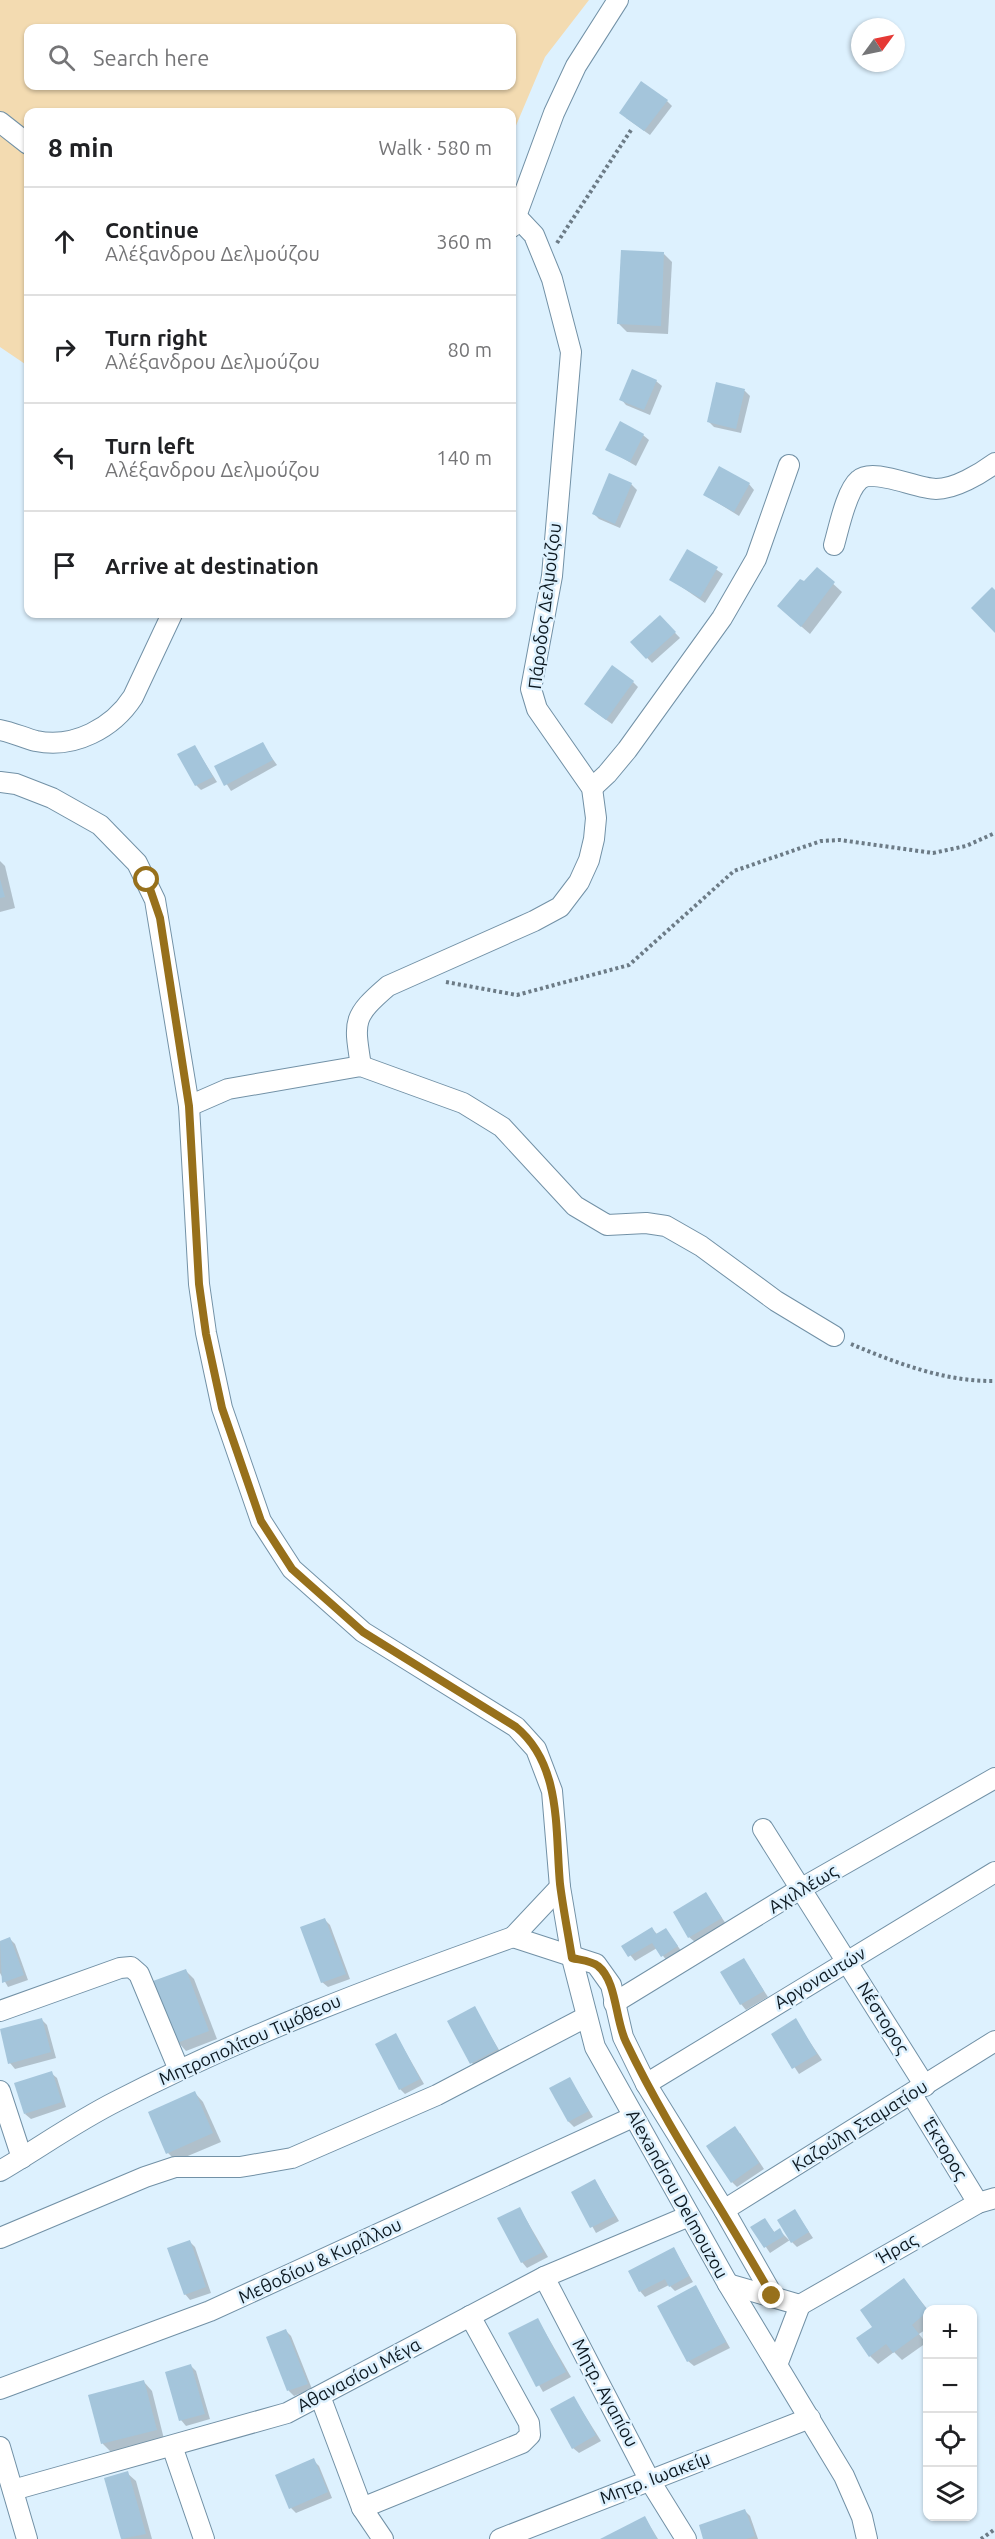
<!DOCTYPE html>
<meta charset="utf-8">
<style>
:root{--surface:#fff;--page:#f2f2f2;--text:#202124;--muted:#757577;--line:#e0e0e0}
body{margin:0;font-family:Ubuntu,sans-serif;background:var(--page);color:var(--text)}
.controls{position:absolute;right:18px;bottom:18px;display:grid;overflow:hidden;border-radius:12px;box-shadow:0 2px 4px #0004}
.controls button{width:54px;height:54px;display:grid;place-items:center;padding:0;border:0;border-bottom:2px solid var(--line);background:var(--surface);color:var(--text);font:30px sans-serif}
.compass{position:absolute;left:851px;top:18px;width:54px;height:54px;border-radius:50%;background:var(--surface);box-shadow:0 2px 4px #0004;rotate:57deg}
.stop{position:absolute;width:18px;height:18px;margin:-14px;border:4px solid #97701b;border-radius:50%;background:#fff}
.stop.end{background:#97701b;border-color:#fff;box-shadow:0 2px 6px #0008}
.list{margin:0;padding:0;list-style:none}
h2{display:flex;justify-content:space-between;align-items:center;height:78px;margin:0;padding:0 24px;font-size:26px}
h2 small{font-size:20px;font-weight:400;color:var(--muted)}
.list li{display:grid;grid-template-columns:39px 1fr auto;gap:18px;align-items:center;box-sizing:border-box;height:108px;padding:0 24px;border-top:2px solid var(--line)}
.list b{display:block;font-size:22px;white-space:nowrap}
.list p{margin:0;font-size:20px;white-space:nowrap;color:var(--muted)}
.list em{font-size:20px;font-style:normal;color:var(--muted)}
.icon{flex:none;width:33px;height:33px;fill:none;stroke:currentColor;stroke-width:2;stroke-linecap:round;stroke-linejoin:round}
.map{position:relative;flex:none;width:995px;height:2539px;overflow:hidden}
.search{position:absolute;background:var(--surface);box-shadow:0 2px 4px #0004;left:24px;top:24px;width:492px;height:66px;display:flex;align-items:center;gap:15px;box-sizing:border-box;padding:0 21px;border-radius:12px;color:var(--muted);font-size:22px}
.panel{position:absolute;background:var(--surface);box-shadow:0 2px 4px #0004;left:24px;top:108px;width:492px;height:510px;border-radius:12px}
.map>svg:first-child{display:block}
.green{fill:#f3dbb1;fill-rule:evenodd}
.shadow{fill:#0003}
.building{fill:#a4c5db}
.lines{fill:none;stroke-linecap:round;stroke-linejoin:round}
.minor-casing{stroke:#7291a6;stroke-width:22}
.path{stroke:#6c7b86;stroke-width:4;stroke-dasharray:3 3;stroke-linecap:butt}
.minor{stroke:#fff;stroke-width:20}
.route{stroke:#97701b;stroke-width:8}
.labels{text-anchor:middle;stroke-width:5;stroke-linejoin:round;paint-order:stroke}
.street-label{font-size:18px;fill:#0c1820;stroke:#ddf1fe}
</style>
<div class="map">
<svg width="995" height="2539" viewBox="0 0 995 2539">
<rect width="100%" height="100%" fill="#ddf1fe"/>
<path class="green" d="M0,0H589L545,57L512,135V112H28V366L0,347ZM28,28H512V86H28Z"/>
<g class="shadow">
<path d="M667,101L672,106L650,135L626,118Z"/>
<path d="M664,254L672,262L668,334L627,332L619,324Z"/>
<path d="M656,381L662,386L650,415L626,405L621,399Z"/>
<path d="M717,384L745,391L750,396L741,433L714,427L708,421Z"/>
<path d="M643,435L649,440L636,466L607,449Z"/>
<path d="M631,484L637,490L620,528L599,519L594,514Z"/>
<path d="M749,484L754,490L739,516L705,495Z"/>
<path d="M688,551L723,574L705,603L670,579Z"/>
<path d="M817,569L842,592L810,634L787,614L805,583Z"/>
<path d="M660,617L680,638L652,663L632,642Z"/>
<path d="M633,682L638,687L612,724L591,709Z"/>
<path d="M262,744L277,765L231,791L216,767Z"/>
<path d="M195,747L217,782L201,790L196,785Z"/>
<path d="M0,861L5,866L15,908L0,912Z"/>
<path d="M706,1894L726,1924L695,1942L689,1937Z"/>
<path d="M325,1920L330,1925L350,1979L328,1987L322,1982Z"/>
<path d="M652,1929L657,1934L666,1930L682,1952L667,1961L657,1948L635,1961L623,1946Z"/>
<path d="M10,1939L15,1944L28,1980L8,1987L0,1973V1942Z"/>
<path d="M744,1960L768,1997L746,2010L741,2004Z"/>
<path d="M186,1971L194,1979L217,2039L186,2051L178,2042Z"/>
<path d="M474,2008L502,2055L477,2068L472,2063Z"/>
<path d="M41,2019L47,2025L56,2058L15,2069L10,2063Z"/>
<path d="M795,2020L822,2060L799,2074L773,2034Z"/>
<path d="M396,2035L424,2084L405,2094L400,2089Z"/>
<path d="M51,2073L57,2078L66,2107L31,2119L25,2114Z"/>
<path d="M570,2079L593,2117L574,2127L569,2122Z"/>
<path d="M195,2093L203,2102L221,2142L176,2161L168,2153Z"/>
<path d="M740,2133L764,2169L737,2187L732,2182Z"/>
<path d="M595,2181L619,2221L596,2233L573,2192Z"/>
<path d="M520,2209L548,2257L527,2268L522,2262Z"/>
<path d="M795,2211L813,2238L797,2247L790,2240L770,2253L753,2228L765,2220L775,2233L779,2230L789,2240Z"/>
<path d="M190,2242L195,2247L211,2293L190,2300L185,2294Z"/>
<path d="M674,2249L693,2282L675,2291L669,2285L645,2297L640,2291Z"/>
<path d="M904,2280L928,2310V2328L919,2334L926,2343L902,2360L894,2352L878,2364L870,2356L874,2327Z"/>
<path d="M696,2287L730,2348L694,2366L688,2361Z"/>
<path d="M538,2320L571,2377L543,2392L510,2334Z"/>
<path d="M286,2331L291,2336L312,2389L294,2396L289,2391L268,2338Z"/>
<path d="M191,2366L196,2371L210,2419L186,2426L181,2420Z"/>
<path d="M144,2382L152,2391L164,2439L111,2452L103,2444L90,2396Z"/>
<path d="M574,2398L601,2441L579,2453L573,2448Z"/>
<path d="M313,2460L319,2466L332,2498L296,2513L291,2508Z"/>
<path d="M127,2473L136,2481L152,2539H122L105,2479Z"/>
<path d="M745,2511L750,2516L758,2539H705Z"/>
<path d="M645,2518L658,2539H603Z"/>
</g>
<g class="building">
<path d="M641,81L668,100L644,131L619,113Z"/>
<path d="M621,250L664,252L661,326L617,324Z"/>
<path d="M632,369L657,380L644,410L619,400Z"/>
<path d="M716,382L745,389L736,429L707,422Z"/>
<path d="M620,421L644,434L630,462L605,450Z"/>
<path d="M719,466L750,483L734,512L703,495Z"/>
<path d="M609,473L632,483L615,524L592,514Z"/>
<path d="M687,549L718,567L700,598L669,580Z"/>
<path d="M817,567L835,582L801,627L777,606L800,579L804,581Z"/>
<path d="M992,587L995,590V633L971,608Z"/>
<path d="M660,615L676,632L646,659L630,642Z"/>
<path d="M612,665L634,681L606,720L584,704Z"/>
<path d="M263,742L273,760L224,786L214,766Z"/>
<path d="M195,745L213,777L195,786L177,754Z"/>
<path d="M0,879L5,897L0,898Z"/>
<path d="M706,1892L722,1918L688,1938L673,1912Z"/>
<path d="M325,1918L346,1974L321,1983L300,1927Z"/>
<path d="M652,1927L656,1934L666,1928L678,1946L661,1957L652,1943L628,1957L621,1946Z"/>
<path d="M10,1937L24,1975L2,1983L0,1941Z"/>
<path d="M744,1958L764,1991L740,2005L720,1972Z"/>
<path d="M186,1969L209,2031L177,2043L153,1981Z"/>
<path d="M475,2006L498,2049L470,2064L447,2021Z"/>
<path d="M42,2018L51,2052L8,2064L0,2029Z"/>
<path d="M796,2018L817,2054L792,2069L771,2034Z"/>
<path d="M396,2033L420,2079L399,2090L375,2044Z"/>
<path d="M52,2071L62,2102L24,2114L14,2083Z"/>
<path d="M570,2077L589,2111L568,2122L549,2088Z"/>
<path d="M195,2091L213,2133L166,2154L148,2112Z"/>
<path d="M735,2126L759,2163L731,2183L706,2146Z"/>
<path d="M595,2179L615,2216L590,2228L571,2192Z"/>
<path d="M520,2207L543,2252L521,2263L497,2218Z"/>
<path d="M795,2209L809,2232L791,2243L777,2220Z"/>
<path d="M765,2218L774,2232L780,2228L784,2236L764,2248L750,2227Z"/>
<path d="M190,2240L206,2287L184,2295L167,2248Z"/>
<path d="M674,2247L689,2276L669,2287L665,2279L639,2292L628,2271Z"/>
<path d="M904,2278L928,2311L912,2325L919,2334L893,2353L886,2344L869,2357L856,2338L872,2327L860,2310Z"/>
<path d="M696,2285L726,2342L687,2362L657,2306Z"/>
<path d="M538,2318L566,2372L536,2387L508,2333Z"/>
<path d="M286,2329L308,2384L287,2391L266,2337Z"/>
<path d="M191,2364L205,2414L179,2421L165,2372Z"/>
<path d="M144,2380L157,2430L101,2444L88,2395Z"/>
<path d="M574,2396L596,2435L572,2449L550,2409Z"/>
<path d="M314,2458L328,2492L289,2509L275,2475Z"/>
<path d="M128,2471L146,2534L121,2539L104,2478Z"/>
<path d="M745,2509L755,2536L746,2539H703L699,2525Z"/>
<path d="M645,2516L657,2539H600Z"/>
</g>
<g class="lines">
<defs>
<g id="minor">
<path d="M0,122L28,144"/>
<path d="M512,227L554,113L576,66L618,0"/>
<path d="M834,545C839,528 846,491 859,480C873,467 916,489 936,489C955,489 980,474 995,463"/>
<path d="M0,730C12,732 24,738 36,741C74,749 113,728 133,697L172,614"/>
<path d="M0,782L16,784L52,798L100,825L137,863L155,900L189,1106L199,1284L206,1333L222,1408L261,1521L292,1569L363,1632L516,1727L536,1749L552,1791L560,1887L572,1958L595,2047L728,2284L844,2476L862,2517L867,2539"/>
<path d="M592,788L607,774L627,750L722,618L756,559L789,465"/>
<path d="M361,1066C354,1021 352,1017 388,986L534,921L560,907L579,882L589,860L594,839L596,818L592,788L537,709L531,689L552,576L571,352L552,279L534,235L517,217"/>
<path d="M189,1106L228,1089L361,1066L463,1103L502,1127L575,1206L607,1225L646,1223L666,1226L701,1246L776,1301L834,1336"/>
<path d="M763,1829L925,2086"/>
<path d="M560,1887L513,1937L596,1964L611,1985L623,2037L646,2084L724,2210L773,2296"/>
<path d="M614,2003L802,1888L995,1778"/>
<path d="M0,2011L120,1968L131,1967L139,1974L179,2070"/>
<path d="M646,2084L995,1872"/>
<path d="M0,2091L22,2158"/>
<path d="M912,2095L978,2203"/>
<path d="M0,2171C39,2148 77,2121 117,2101C245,2035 378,1985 513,1937"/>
<path d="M724,2210L995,2041"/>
<path d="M0,2238L145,2177L175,2167H240L292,2158L437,2095L586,2017"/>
<path d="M544,2277L650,2481L686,2539"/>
<path d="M728,2284L800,2305L777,2365"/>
<path d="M800,2305L978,2203L995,2198"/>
<path d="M0,2389L210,2311L633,2117"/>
<path d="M320,2396L362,2508L383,2539"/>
<path d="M172,2446L204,2539"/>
<path d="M0,2447L27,2539"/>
<path d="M13,2490L287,2413L544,2277L689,2216"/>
<path d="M362,2508L522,2443L530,2435L529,2423L470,2316"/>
<path d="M500,2539L810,2418"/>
</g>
</defs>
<use href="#minor" class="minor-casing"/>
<g class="path">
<path d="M557,243L631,130"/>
<path d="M446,982L517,995L629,965L734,871L821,841L840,840L933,853L966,846L995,833"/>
<path d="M851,1344C896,1363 946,1382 995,1381"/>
<path d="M981,2539L995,2529"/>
</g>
<use href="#minor" class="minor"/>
</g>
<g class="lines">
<path class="route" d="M147,880L160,918L189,1106L199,1284L206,1334L222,1408L261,1521L292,1569L363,1632L516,1727C562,1765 555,1830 560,1884C563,1908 568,1933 572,1958C580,1960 592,1961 598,1966C617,1981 615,2020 626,2042C668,2130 725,2212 772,2296"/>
</g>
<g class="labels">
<g class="street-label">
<text transform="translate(545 606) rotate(-83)" y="6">Πάροδος Δελμούζου</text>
<text transform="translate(803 1889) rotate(-31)" y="6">Αχιλλέως</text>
<text transform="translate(820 1978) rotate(-31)" y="6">Αργοναυτών</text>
<text transform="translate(883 2018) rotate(58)" y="6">Νέστορος</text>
<text transform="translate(250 2040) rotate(-24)" y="6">Μητροπολίτου Τιμόθεου</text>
<text transform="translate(860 2126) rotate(-32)" y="6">Καζούλη Σταματίου</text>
<text transform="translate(945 2149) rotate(59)" y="6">Έκτορος</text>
<text transform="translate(677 2194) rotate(61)" y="6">Alexandrou Delmouzou</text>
<text transform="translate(897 2249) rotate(-30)" y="6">Ήρας</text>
<text transform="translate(320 2261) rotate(-25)" y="6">Μεθοδίου &amp; Κυρίλλου</text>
<text transform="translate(359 2375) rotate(-28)" y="6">Αθανασίου Μέγα</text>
<text transform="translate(605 2393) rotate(62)" y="6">Μητρ. Αγαπίου</text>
<text transform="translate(655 2478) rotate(-21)" y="6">Μητρ. Ιωακείμ</text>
</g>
</g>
</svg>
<div class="controls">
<button>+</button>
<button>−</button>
<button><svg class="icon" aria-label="locate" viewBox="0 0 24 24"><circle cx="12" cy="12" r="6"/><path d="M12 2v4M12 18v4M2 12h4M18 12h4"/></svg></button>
<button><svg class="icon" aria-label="layers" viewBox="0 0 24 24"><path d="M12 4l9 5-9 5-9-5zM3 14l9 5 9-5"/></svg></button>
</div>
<svg class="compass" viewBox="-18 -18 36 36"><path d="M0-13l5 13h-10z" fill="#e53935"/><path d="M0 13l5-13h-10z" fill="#757577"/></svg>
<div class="stop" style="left:147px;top:880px"></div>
<div class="stop end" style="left:772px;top:2296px"></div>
<div class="search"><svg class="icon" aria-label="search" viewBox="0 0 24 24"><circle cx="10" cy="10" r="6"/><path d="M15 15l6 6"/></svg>Search here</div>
<section class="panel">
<h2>8 min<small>Walk · 580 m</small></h2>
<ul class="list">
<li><svg class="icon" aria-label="ahead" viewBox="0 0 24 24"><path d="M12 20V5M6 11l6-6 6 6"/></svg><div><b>Continue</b><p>Αλέξανδρου Δελμούζου</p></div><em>360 m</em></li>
<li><svg class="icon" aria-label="right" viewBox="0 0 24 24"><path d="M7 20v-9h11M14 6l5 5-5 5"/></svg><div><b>Turn right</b><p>Αλέξανδρου Δελμούζου</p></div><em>80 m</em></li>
<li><svg class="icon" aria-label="left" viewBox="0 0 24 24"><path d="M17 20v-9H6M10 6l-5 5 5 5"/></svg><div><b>Turn left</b><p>Αλέξανδρου Δελμούζου</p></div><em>140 m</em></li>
<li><svg class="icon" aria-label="arrive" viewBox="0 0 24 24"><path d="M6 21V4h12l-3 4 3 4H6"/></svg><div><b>Arrive at destination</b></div></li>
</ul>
</section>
</div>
